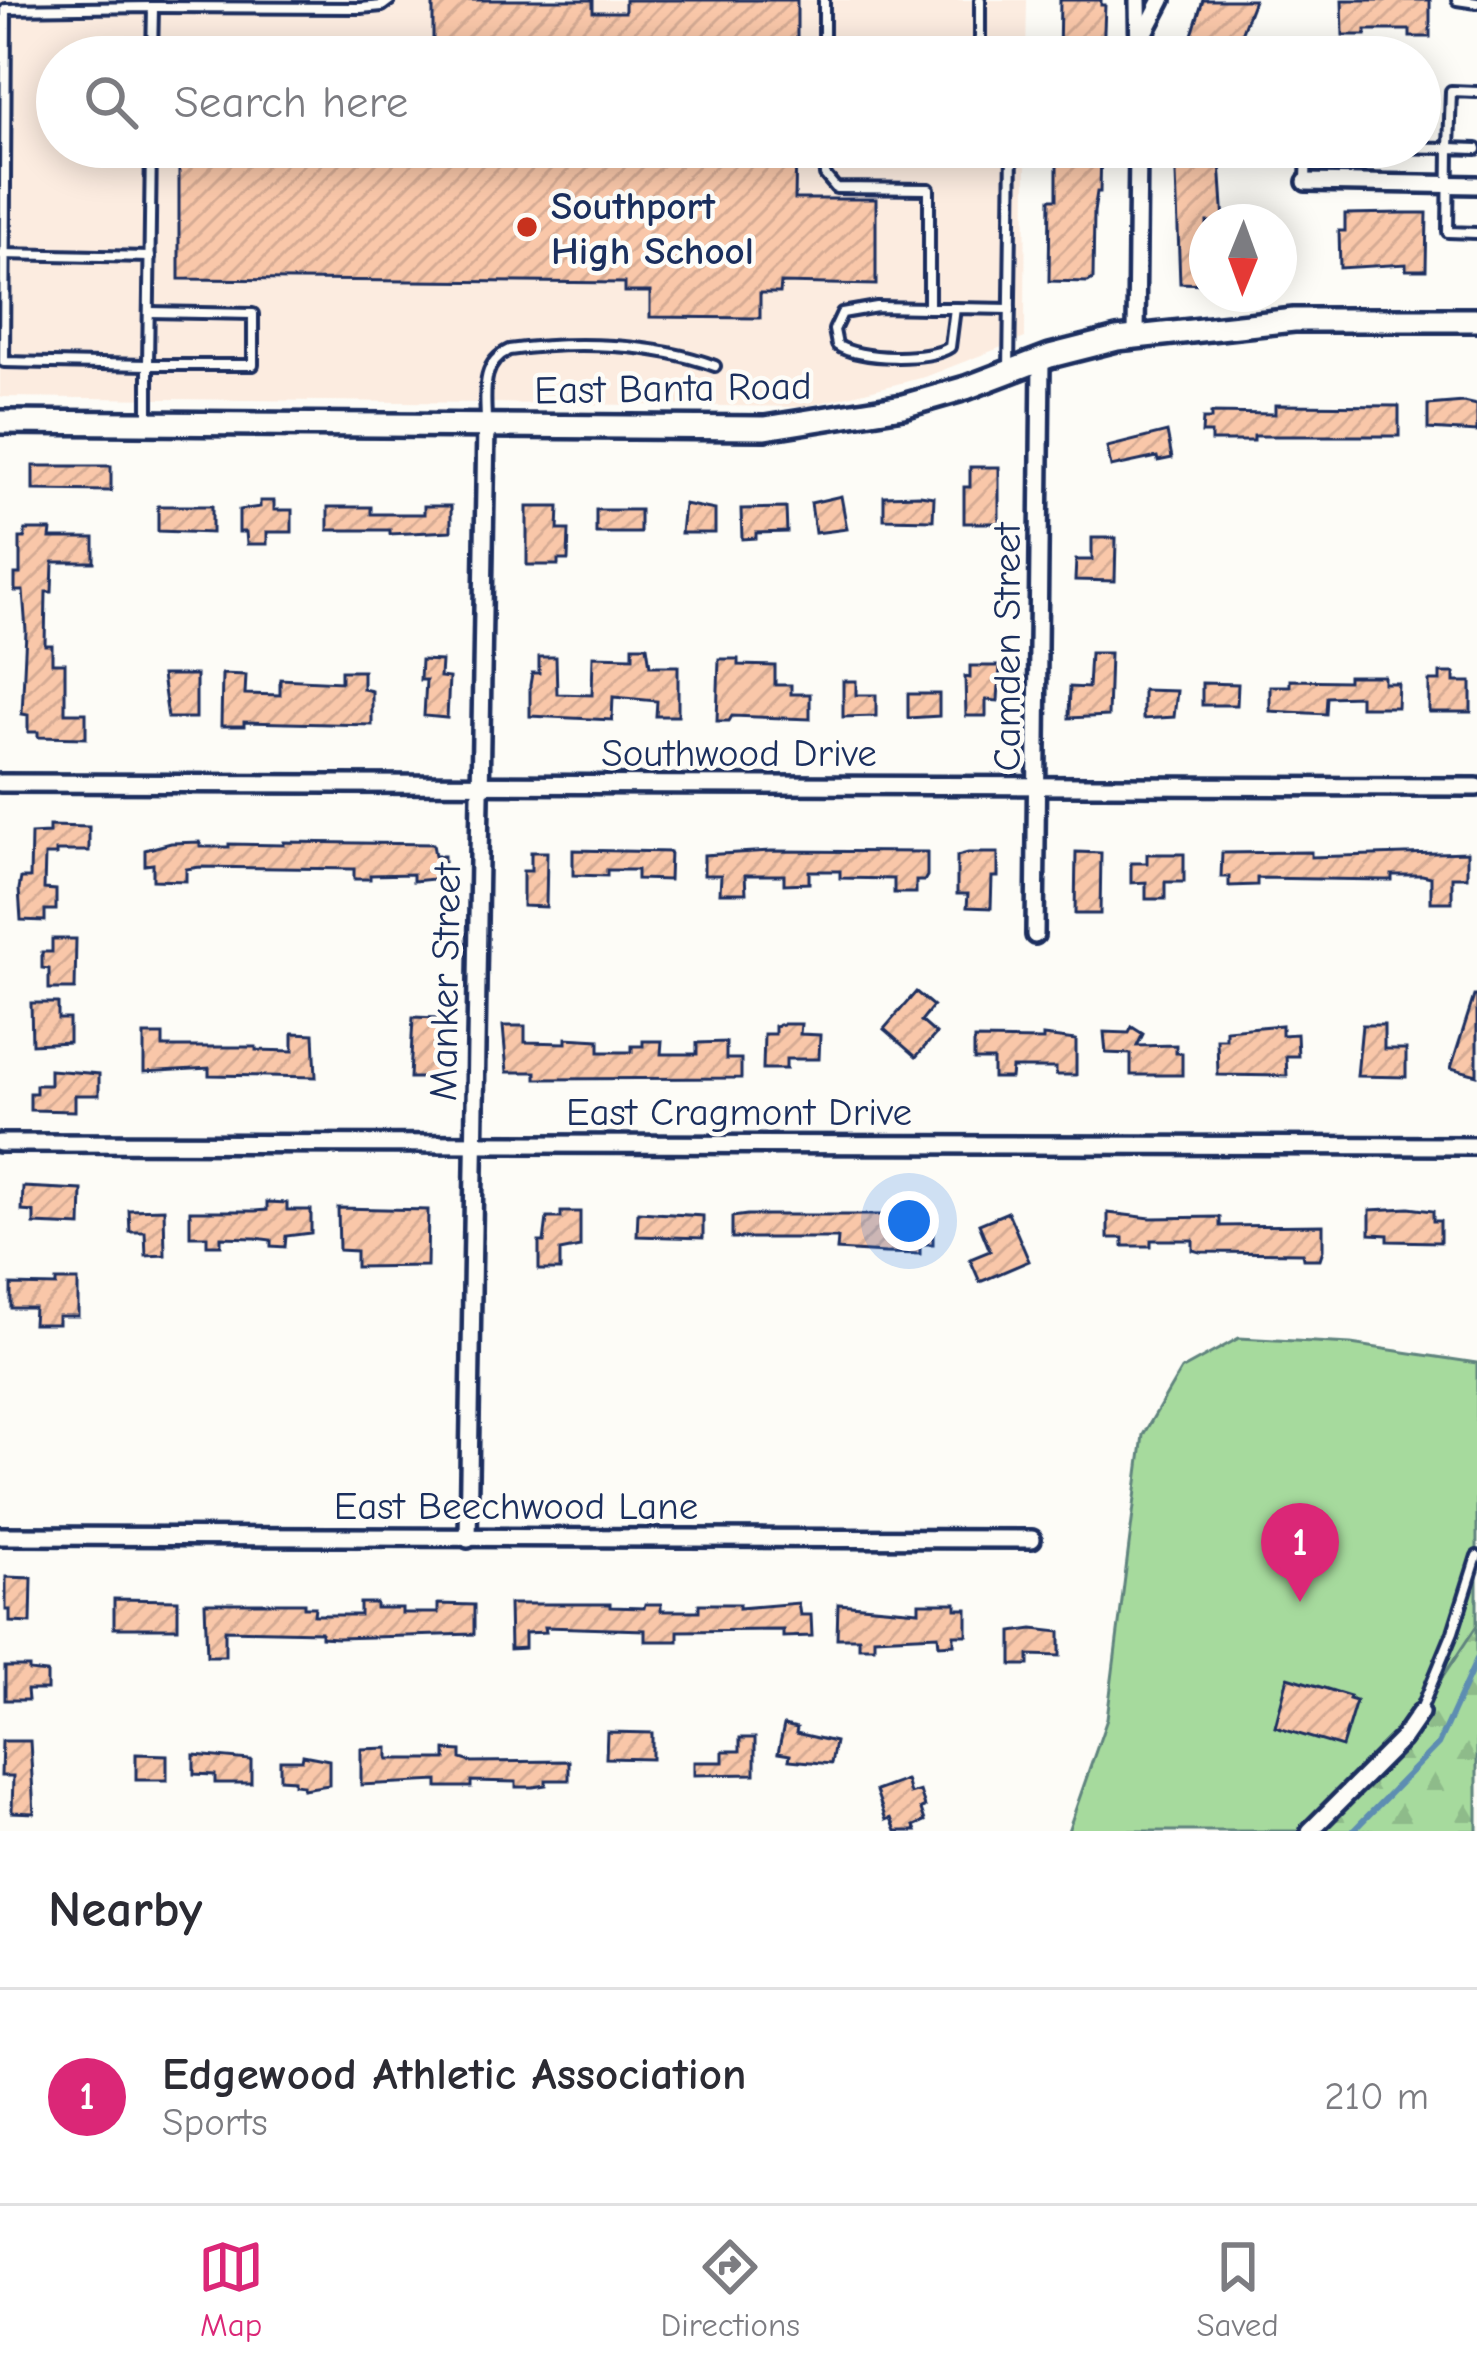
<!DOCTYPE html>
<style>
:root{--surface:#fff;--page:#f7f7f7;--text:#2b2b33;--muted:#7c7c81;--line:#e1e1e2;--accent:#db2777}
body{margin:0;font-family:"Comic Neue",sans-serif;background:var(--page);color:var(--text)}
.compass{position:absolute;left:1189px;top:204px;width:108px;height:108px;border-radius:50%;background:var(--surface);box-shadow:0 6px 30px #0003;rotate:181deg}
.you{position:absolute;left:909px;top:1221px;width:42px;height:42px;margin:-30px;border:9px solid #fff;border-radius:50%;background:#1a73e8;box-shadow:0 0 0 18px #1a73e833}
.badge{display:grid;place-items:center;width:78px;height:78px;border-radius:50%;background:var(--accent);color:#fff;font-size:39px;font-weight:700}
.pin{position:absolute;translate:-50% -99px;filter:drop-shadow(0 3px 6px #0008)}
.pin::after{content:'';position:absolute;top:63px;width:42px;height:36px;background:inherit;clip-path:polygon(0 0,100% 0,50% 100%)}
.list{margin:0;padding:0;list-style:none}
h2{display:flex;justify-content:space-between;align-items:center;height:156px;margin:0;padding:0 48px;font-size:51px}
h2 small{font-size:39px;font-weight:400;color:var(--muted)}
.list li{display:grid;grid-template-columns:78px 1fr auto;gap:36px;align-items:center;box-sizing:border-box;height:216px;padding:0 48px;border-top:3px solid var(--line)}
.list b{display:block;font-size:45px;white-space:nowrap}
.list p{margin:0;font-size:39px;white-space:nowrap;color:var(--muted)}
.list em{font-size:39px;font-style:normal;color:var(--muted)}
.icon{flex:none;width:66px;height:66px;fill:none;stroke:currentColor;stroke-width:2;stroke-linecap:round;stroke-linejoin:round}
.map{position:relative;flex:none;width:1477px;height:1831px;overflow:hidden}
.search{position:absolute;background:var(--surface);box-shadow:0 6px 30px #0003;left:36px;right:36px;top:36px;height:132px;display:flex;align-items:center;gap:30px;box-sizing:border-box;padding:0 42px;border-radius:66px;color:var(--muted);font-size:45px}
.sheet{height:372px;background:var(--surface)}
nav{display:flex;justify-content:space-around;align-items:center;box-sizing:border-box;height:168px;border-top:3px solid var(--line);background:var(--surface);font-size:33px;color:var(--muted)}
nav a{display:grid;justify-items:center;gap:6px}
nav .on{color:var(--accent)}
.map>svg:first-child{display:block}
.built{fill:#fcece0}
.forest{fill:url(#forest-firs);stroke:#60847e;stroke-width:3}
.pitch{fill:#a6da9d;stroke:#60847e;stroke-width:3}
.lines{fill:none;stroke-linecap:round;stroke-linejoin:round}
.stream{stroke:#5d8db2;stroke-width:6}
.building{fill:url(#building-hatch);stroke:#1b2f5e;stroke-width:3}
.lane-casing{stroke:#1b2f5e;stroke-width:16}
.street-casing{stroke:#1b2f5e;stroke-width:24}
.secondary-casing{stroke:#1b2f5e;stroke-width:30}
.lane{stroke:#fdfcf7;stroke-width:8}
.street{stroke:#fdfcf7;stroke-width:15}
.secondary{stroke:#fdfcf7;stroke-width:21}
.poi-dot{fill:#c8321e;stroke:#fdfcf7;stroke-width:4.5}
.labels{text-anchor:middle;stroke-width:9;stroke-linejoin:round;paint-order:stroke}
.poi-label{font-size:39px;font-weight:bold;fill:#1b2f5e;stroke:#fdfcf7;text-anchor:start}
.street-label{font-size:39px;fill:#1b2f5e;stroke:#fdfcf7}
</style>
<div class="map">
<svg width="1477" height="1831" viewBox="0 0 1477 1831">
<defs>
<pattern id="forest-firs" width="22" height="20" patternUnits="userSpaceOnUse" patternTransform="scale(3)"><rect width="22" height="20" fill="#a6da9d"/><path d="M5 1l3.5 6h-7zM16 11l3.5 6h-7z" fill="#8ebb8a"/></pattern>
<pattern id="building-hatch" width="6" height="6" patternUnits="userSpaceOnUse" patternTransform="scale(3)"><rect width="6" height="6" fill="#f9c7a9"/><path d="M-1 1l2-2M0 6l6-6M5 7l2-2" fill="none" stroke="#d5ab94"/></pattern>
</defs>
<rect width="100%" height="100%" fill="#fdfcf7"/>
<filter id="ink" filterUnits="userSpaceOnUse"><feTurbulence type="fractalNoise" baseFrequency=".00833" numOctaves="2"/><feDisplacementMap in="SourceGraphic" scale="24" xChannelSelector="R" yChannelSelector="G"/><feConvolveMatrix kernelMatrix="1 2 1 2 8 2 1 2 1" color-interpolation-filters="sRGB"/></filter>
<g filter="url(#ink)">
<path class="built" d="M0,0H1027L1026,57H57V147H1026L1025,338L925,377L804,407L0,397Z"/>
<path class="forest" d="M1477,1625V1831H1309L1476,1626Z"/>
<path class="pitch" d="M1239,1338L1351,1344L1477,1363V1625L1402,1739L1315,1831H1068L1107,1719L1143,1435L1181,1370Z"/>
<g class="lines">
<path class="stream" d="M1353,1831L1438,1744L1477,1659"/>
</g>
<g class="building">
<path d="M433,0H593V12H625V0H797V57L433,56Z"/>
<path d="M1060,0H1101V5H1105L1103,57H1059Z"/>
<path d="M1203,0H1254L1232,57H1185Z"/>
<path d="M1342,0H1430V37H1410V30H1366V35H1343Z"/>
<rect x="349" y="43" width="43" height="14"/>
<path d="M179,147H796L795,199H876V285L781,283L780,293H760V318L650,317V292H625V283L179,279Z"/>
<path d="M1057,147H1101L1100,192H1097L1094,212L1093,279L1088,282L1049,281L1050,199H1057Z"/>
<path d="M1175,147H1219L1224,222H1207V284L1180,283Z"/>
<path d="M1402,213H1427L1426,270H1406V264L1340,268L1339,231H1345V214Z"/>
<path d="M1464,402L1477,405V432L1428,429V405Z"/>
<path d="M1275,405L1399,406V436H1254V441H1211V433H1202L1203,419H1211V413L1275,414Z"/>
<path d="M1167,432L1172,458L1158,461L1157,457L1111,467L1107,447Z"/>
<path d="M33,466H111V491L33,490Z"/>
<path d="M970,467H999V523H964V487H970Z"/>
<path d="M920,495L934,497L933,520L884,519V496Z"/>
<path d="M841,496L847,529L815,533L811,503Z"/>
<path d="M260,501H274V510H292V532H267V544H247L246,532H239V510L260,507Z"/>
<path d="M684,504L715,510V533H681Z"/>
<path d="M158,506H212V533L158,531Z"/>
<path d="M424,506H451V531L390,534V530H328V507H371V514H424Z"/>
<path d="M527,507H559L558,530H569L568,560H558V565H527Z"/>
<path d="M786,508L787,532L756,533V538L742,539L741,509Z"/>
<rect x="596" y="510" width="44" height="23"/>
<path d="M25,530H51L50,538H94V562H53L52,592H46L45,645H52V663H65V713H86V738L38,737V732H28V715L22,714L26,631L23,591H15V574H20V538H25Z"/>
<path d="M1092,538H1116L1115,581L1075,580L1076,560H1092Z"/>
<path d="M633,646H647L650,666H678V716H656L657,701L613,697L612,720L530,716V685L532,673H539V657H556L557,694L592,695L593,656L633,657Z"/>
<path d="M1090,653H1110L1108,716L1069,718L1070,687L1088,688Z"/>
<path d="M719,659H738V665L775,666V685H791V694H810V719L732,716L729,721H717Z"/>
<path d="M421,660L441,661L440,677L449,678L447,718L424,716L426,680H420Z"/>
<path d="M970,666H1000L998,701L986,700V716H966L965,677L970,678Z"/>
<path d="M341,671H363V689L372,691V725L244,722V726H221L222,674L246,675L245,694L280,695V679L341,682Z"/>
<path d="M1440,673H1454V682H1471V712H1429V681H1440Z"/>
<path d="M162,675H196V718H168Z"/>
<path d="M1348,676H1384V683H1398L1397,707H1360V696L1327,697L1326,714L1270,711V686H1290V680L1348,681Z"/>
<path d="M843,681H856V695H876V716L843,717Z"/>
<path d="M1202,683L1238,684L1237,705H1202Z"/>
<path d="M1143,690L1177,691L1174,717L1143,719Z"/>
<path d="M908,694H939V716L908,718Z"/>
<path d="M49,826L89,827V851H56V855H45L44,889L56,890V910H45V921L21,920L19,889L21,878H30L31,834L49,833Z"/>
<path d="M200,842V847H229V844L284,845V842L433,844L435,856H444V878L413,881V874L370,875V879H354V869L200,867L186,869V881L153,880V864L145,865V850L171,843Z"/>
<path d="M573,850L670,852L669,880L637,879V870H607V876L573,875Z"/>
<path d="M771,851L927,852V876L924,881H916V893H894V879L840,878V871H809V883L784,884V875H745L746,893H720L721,875H704V855Z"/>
<path d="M531,852H547L546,907L523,906V871H531Z"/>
<path d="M1076,852L1101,853L1100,914H1075Z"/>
<path d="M1311,852V857L1467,852V877H1452V902H1431V877L1422,875H1392V880H1384L1257,878V885L1229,886V877H1221L1222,853Z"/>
<path d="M968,853H998V877H992L991,908L967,907L968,894H957V856Z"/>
<path d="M1147,854H1184V882H1165V899H1146V882L1131,883V863H1147Z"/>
<path d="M52,939H76L75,989H49V969L42,968V952H52Z"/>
<path d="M916,992L933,1006L921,1021L936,1034L916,1057L884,1029Z"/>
<path d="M1474,996H1477V1075L1451,1068Z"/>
<path d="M31,1003H58V1019H69V1042L32,1044Z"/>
<path d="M413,1017L438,1018V1078H410Z"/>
<path d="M783,1024H801L800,1034L820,1035L819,1059H786V1069H763L764,1034H775V1026Z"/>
<path d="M1282,1025V1035L1297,1034L1298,1056H1286L1287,1076L1218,1075L1217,1039H1226V1030Z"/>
<path d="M1362,1025H1384V1049H1406V1077L1357,1076Z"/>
<path d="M503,1026H525V1042L566,1043V1038L599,1040V1052H632V1046H643V1041H662L661,1054H697V1043L726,1042V1059H741V1078L536,1079V1072H507Z"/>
<path d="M1132,1027L1143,1034L1137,1046L1176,1045V1053H1182V1075H1131V1054L1106,1053L1104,1032L1129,1033Z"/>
<path d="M293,1033L314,1034L316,1077L209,1075V1068L144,1072V1035H163V1047H256V1050L293,1051Z"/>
<path d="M1043,1036L1076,1040V1075H1056V1068H1012L1011,1078H993V1060H974V1039L1043,1040Z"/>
<path d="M50,1070L99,1074V1095H75V1111L30,1110V1093H36V1085H50Z"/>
<path d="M23,1187L82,1190L81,1226L34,1224V1212L22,1211Z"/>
<path d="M267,1202L287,1203V1210H311V1233L286,1236L285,1247L271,1246V1240L255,1238L221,1237V1245H207V1236H190V1211H255L267,1210Z"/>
<path d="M338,1208L428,1210L427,1266L356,1267V1251L339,1250Z"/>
<path d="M1409,1208L1433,1211V1221H1440V1242L1388,1241V1235L1370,1234V1210Z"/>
<path d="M164,1209L165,1255L146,1256L145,1232H130L129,1210Z"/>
<path d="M561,1212H580V1247L560,1251V1270H539V1242H544L547,1218H561Z"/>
<path d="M638,1212L703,1216V1238L637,1236Z"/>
<path d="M1008,1212L1029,1261L980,1282L970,1259L990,1251L979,1224Z"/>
<path d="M1108,1213L1151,1218L1220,1217V1226L1323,1225V1250L1320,1259H1303L1302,1253L1200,1252L1193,1250V1240H1151V1246H1123V1238H1108Z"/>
<path d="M747,1215H933V1244H920V1254L885,1253L837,1250L838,1238H732V1217Z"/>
<path d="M56,1281H78V1316H58V1324H33L34,1308H11V1285L56,1286Z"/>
<path d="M6,1577L32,1578L31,1623L10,1622V1610H6Z"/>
<path d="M114,1599L178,1600V1628H114Z"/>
<path d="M205,1603H304V1607H315L314,1615H360V1603H376V1608H402V1613H438V1604L474,1605V1634L337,1638L321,1637V1632L225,1630V1656H207Z"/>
<path d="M798,1603L800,1615H811L812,1636L783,1637V1630L678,1631V1641H645V1630L545,1627L546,1632L525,1633V1648L510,1649L509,1604H610V1607L644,1608L645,1604H661V1611H699V1604H739V1608Z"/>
<path d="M919,1603H956V1609H967V1635H954V1644L939,1645L938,1635L874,1638V1647H859V1638H837L838,1604L919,1611Z"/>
<path d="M1033,1629L1060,1632V1656L1029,1655V1665H1012V1632Z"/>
<path d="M5,1667H29V1671L47,1673V1690H27L28,1700H5Z"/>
<path d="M1288,1677L1350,1696L1349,1699L1356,1701L1342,1747L1275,1727Z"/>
<path d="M784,1725L797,1728L796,1733L835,1742L831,1764L789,1760L790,1755L778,1753Z"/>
<path d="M607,1732L652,1733V1759L606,1758Z"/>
<path d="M740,1738H755V1774L694,1775V1762H723V1751H740Z"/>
<path d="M2,1741H30L34,1813L12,1812L13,1776H1Z"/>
<path d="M388,1748V1759H446V1750L461,1751V1759L471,1762L569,1761V1780H546V1785L533,1787H516V1782L471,1781V1787H438V1781L361,1785V1749Z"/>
<path d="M136,1754L167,1755V1780H136Z"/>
<path d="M194,1755L251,1760V1783H215V1775L194,1774Z"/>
<path d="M303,1755L329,1760V1785L303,1789V1785L294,1784V1780L280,1779V1760H302Z"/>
<path d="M906,1780L910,1794L920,1791L925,1807L921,1809L925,1821L914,1826L916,1831H896L891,1818L886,1820L876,1791Z"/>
</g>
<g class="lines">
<defs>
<g id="lane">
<path d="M980,0V57"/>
<path d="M1457,0L1477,3"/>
<path d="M153,7L361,8L382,6L390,0"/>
<path d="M824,57V0"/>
<path d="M151,147L148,365L4,362L6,9L153,7L152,57"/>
<path d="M824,147L825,175L836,188L929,189V308L877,307L842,313L834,330L837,345C857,360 931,361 950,347L955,308L1010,309"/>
<path d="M1381,147L1449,148L1451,91L1477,92"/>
<path d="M1306,181L1307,147"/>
<path d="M1476,233L1448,232L1449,148L1477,149"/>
<path d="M1,254L150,257"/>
<path d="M929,308H955"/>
<path d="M1009,371L1012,147"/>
<path d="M148,421V365H253V314L149,312"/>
<path d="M486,424C486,395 479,364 509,350C574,341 654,343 715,366"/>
<path d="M1420,1712L1453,1632L1477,1556"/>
</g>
<g id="street">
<path d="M1138,0L1139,57"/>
<path d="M1141,40L1162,0"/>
<path d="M1306,182L1477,185"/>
<path d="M1136,336L1138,147"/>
<path d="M0,783L1477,787"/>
<path d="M1035,935L1041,360"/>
<path d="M0,1143L1477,1146"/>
<path d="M0,1536L1032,1539"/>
<path d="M468,1539L486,425"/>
<path d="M1310,1831L1402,1739L1420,1713"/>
</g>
<path id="secondary" d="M0,422L765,428L903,406L966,388L1050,356L1117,339L1294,320H1477"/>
</defs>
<use href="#lane" class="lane-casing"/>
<use href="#street" class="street-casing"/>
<use href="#secondary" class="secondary-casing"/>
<use href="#lane" class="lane"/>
<use href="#street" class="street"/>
<use href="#secondary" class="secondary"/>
</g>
</g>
<circle class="poi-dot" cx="527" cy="227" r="12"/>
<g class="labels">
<g class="poi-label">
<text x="551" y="219">Southport<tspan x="551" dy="45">High School</tspan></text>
</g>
<g class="street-label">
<text transform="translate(673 387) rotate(-1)" y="14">East Banta Road</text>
<text transform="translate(1006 647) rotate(-90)" y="14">Camden Street</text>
<text x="739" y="766">Southwood Drive</text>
<text transform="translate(444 982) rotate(-89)" y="14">Manker Street</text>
<text x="739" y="1125">East Cragmont Drive</text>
<text x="516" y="1519">East Beechwood Lane</text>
</g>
</g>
</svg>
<svg class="compass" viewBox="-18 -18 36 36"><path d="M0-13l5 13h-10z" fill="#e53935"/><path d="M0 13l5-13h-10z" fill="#7c7c81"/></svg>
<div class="you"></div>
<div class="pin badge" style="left:1300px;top:1602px">1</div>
<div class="search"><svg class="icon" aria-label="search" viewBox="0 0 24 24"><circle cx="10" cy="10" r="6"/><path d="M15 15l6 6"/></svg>Search here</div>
</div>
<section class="sheet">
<h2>Nearby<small></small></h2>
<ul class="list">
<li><span class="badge">1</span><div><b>Edgewood Athletic Association</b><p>Sports</p></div><em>210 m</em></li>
</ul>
</section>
<nav>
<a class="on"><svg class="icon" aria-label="map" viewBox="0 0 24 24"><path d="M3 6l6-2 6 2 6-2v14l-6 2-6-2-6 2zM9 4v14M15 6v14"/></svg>Map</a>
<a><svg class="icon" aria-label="directions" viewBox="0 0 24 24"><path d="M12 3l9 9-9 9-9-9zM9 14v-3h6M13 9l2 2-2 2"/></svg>Directions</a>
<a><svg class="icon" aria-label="saved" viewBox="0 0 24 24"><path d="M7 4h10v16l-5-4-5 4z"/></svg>Saved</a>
</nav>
